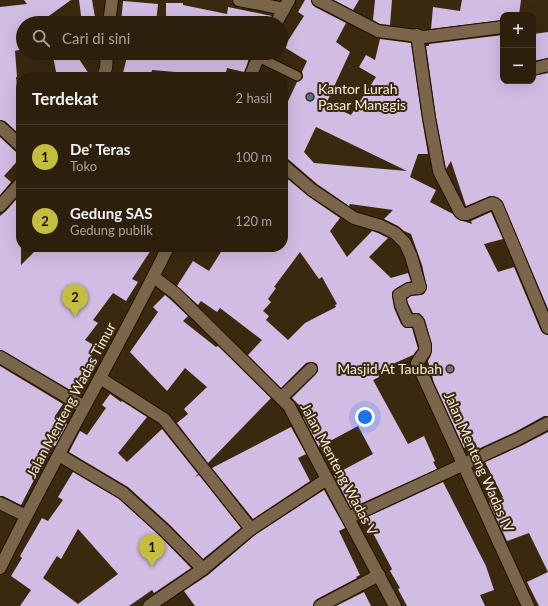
<!DOCTYPE html>
<html lang="id">
<meta charset="utf-8">
<style>
:root{--surface:#2c1f0b;--page:#342714;--text:#f1f3f6;--muted:#a6a29d;--line:#483d2c;--accent:#c4bd3e}
body{margin:0;font-family:Lato,sans-serif;background:var(--page);color:var(--text)}
.controls{position:absolute;right:12px;top:12px;display:grid;overflow:hidden;border-radius:8px;box-shadow:0 4px 16px #0002}
.controls button{width:36px;height:36px;display:grid;place-items:center;padding:0;border:0;border-bottom:1px solid var(--line);background:var(--surface);color:var(--text);font:20px sans-serif}
.you{position:absolute;left:365px;top:417px;width:14px;height:14px;margin:-10px;border:3px solid #fff;border-radius:50%;background:#1a73e8;box-shadow:0 0 0 6px #1a73e833}
.badge{display:grid;place-items:center;width:26px;height:26px;border-radius:50%;background:var(--accent);color:#111;font-size:13px;font-weight:700}
.pin{position:absolute;translate:-50% -33px;filter:drop-shadow(0 1px 2px #0008)}
.pin::after{content:'';position:absolute;top:21px;width:14px;height:12px;background:inherit;clip-path:polygon(0 0,100% 0,50% 100%)}
.list{margin:0;padding:0;list-style:none}
h2{display:flex;justify-content:space-between;align-items:center;height:52px;margin:0;padding:0 16px;font-size:17px}
h2 small{font-size:13px;font-weight:400;color:var(--muted)}
.list li{display:grid;grid-template-columns:26px 1fr auto;gap:12px;align-items:center;box-sizing:border-box;height:64px;padding:0 16px;border-top:1px solid var(--line)}
.list b{display:block;font-size:15px;white-space:nowrap}
.list p{margin:0;font-size:13px;white-space:nowrap;color:var(--muted)}
.list em{font-size:13px;font-style:normal;color:var(--muted)}
.icon{flex:none;width:22px;height:22px;fill:none;stroke:currentColor;stroke-width:2;stroke-linecap:round;stroke-linejoin:round}
.map{position:relative;flex:none;width:548px;height:606px;overflow:hidden}
.search{position:absolute;background:var(--surface);box-shadow:0 4px 16px #0002;left:16px;top:16px;width:272px;height:44px;display:flex;align-items:center;gap:10px;box-sizing:border-box;padding:0 14px;border-radius:22px;color:var(--muted);font-size:15px}
.panel{position:absolute;background:var(--surface);box-shadow:0 4px 16px #0002;left:16px;top:72px;width:272px;height:180px;border-radius:16px}
.map>svg:first-child{display:block}
.building{fill:#d1bce3;fill-rule:evenodd}
.lines{fill:none;stroke-linecap:round;stroke-linejoin:round}
.service-casing{stroke:#211100;stroke-width:11}
.minor-casing{stroke:#211100;stroke-width:14}
.tertiary-casing{stroke:#211100;stroke-width:14}
.service{stroke:#7b664b;stroke-width:9}
.minor{stroke:#7b664b;stroke-width:12}
.tertiary{stroke:#7b664b;stroke-width:12}
.service-dot{fill:#5c6f8a;stroke:#3b290f;stroke-width:1.5}
.worship-dot{fill:#6b7280;stroke:#3b290f;stroke-width:1.5}
.labels{text-anchor:middle;stroke-width:4;stroke-linejoin:round;paint-order:stroke}
.poi-label{font-size:14px;fill:#faeedf;stroke:#3b290f;text-anchor:start}
.street-label{font-size:14px;fill:#faeedf;stroke:#3b290f}
</style>
<div class="map">
<svg width="548" height="606" viewBox="0 0 548 606">
<rect width="100%" height="100%" fill="#3b290f"/>
<g class="building">
<path d="M24,0H71L39,23H23V49L15,51L17,77H16L18,98L21,102V136L5,121L0,120V7L27,4Z"/>
<path d="M79,0H92L96,23H82Z"/>
<path d="M305,0H311L312,4L315,7L346,23L336,42L350,52L326,104L351,115L376,77L359,67L366,55L375,60L380,39L411,43L422,119L428,154H418L410,177L436,190L430,202L453,214L456,218L459,220L466,222L472,224L471,221L491,212L503,239L484,244L498,272L514,267L541,331L544,334L548,335V416H544L515,432L478,449L475,442L464,448L434,383L428,361L431,355L432,345L425,320L423,317L419,313H413L408,303L407,299L411,296L420,295L424,294L427,288L422,265L411,234L404,231L398,226L384,219L393,210L350,204L349,206L317,184L288,159L283,158V112L297,82L300,81L303,78V75L302,72L307,61L284,47L304,16L298,12ZM316,127L407,171L314,163L304,152Z"/>
<path d="M334,0H359L353,10Z"/>
<path d="M375,0H392L390,25L380,24L373,20Z"/>
<path d="M462,0H521L519,15H503V20L431,29L433,7L460,11Z"/>
<path d="M123,1L158,4L156,23H121Z"/>
<path d="M166,3H183V5L227,14L228,7L272,16L269,23H188L189,17H166Z"/>
<path d="M548,32V58L533,61V34Z"/>
<path d="M503,35V81H533V76L548,73V309L502,201L497,197L490,196L466,206L451,161L446,169L436,117L426,46H429V44Z"/>
<path d="M69,53H75L91,77H57L53,56Z"/>
<path d="M128,53H250L247,65L244,72L227,68L225,77H187L188,73L152,70L150,77H122Z"/>
<path d="M0,137L16,152L21,153V157L4,176L11,182L0,195Z"/>
<path d="M283,175L308,196L340,218L330,231L347,257L372,231L378,233L388,238L369,257L391,278L408,273L411,281L405,283L395,289L392,292V296L394,308L401,324L405,328H412L418,349L413,355L377,371L379,377L373,380L408,444L424,436L435,461L433,462L437,469L351,508L334,475L373,454L358,426L319,447L303,417L309,415L292,398L316,374L318,371V368L317,364L313,362H310L306,363L281,388L248,355L262,340L220,308L217,312L201,301L198,305L177,286L193,261L209,271L224,247H283ZM300,252L319,279L322,277L337,304L335,305L336,307L305,323L288,340L266,320L269,316L263,311L271,302L268,299L276,288L274,287Z"/>
<path d="M21,194V265L39,247H153L132,279L138,282L126,301L113,293L93,320L98,323L85,340L97,347L82,371L86,374L83,379H84L76,392L72,390V391L4,351L0,350V216L6,211Z"/>
<path d="M165,295L171,300L188,316L183,321L216,347L218,346L271,398L208,463L177,423L188,414L184,409L207,387L185,368L167,391L130,352L158,312L153,307Z"/>
<path d="M0,366L63,404L55,416L67,424L55,446L52,445L21,505L3,496H0Z"/>
<path d="M110,394L121,402L122,401L147,417L118,453L127,462L162,429L198,474L195,477L199,475L241,528L203,559L170,525L128,487L69,452L80,431L87,435L106,408L102,405Z"/>
<path d="M291,427L306,454L298,458L310,481L253,519L212,468Z"/>
<path d="M548,432V606H539L527,582L548,572L529,533L507,541L489,503L503,497L485,462L521,446Z"/>
<path d="M73,472L119,499L160,536L191,568L154,593L152,590L129,606H20L31,590L11,576L22,558L20,556L42,518L48,521L63,500L58,497ZM78,529L118,574L78,604L43,578L57,556L61,559Z"/>
<path d="M443,482L486,566L494,590L480,595L485,606H407L398,589L400,588L390,571L392,569L365,518Z"/>
<path d="M324,490L345,528L339,531L360,575L356,577L357,578L317,599L314,602L313,606H195L184,591L208,575L255,535Z"/>
<path d="M364,592L371,606H336Z"/>
</g>
<g class="lines">
<defs>
<path id="service" d="M258,57L297,76"/>
<g id="minor">
<path d="M239,0L284,9"/>
<path d="M318,0L378,31L424,37L503,27"/>
<path d="M109,23L112,0"/>
<path d="M417,35L429,118L439,171L460,212L463,214H467L492,203L495,204L497,206L548,328"/>
<path d="M533,69L548,65"/>
<path d="M103,77L106,68L107,53"/>
<path d="M0,127L21,146"/>
<path d="M283,165L312,190L354,218L381,226L395,233L405,243L411,256L420,287L419,288L409,289L399,295L401,305L408,321L416,320L418,322L425,345V351L417,363L528,606"/>
<path d="M0,206L21,183"/>
<path d="M154,277L176,294L289,406L327,479L395,606"/>
<path d="M0,357L84,407"/>
<path d="M100,378L164,419L251,529"/>
<path d="M281,398L311,369"/>
<path d="M59,455L123,493L165,531L203,569"/>
<path d="M0,503L26,516"/>
<path d="M348,518L518,439L548,423"/>
<path d="M149,606L203,569L251,529L327,479"/>
<path d="M320,606L379,575"/>
</g>
<g id="tertiary">
<path d="M276,23L289,0"/>
<path d="M250,77L260,53"/>
<path d="M0,568C53,460 115,355 168,247"/>
</g>
</defs>
<use href="#service" class="service-casing"/>
<use href="#minor" class="minor-casing"/>
<use href="#tertiary" class="tertiary-casing"/>
<use href="#service" class="service"/>
<use href="#minor" class="minor"/>
<use href="#tertiary" class="tertiary"/>
</g>
<circle class="service-dot" cx="310" cy="97" r="4"/>
<circle class="worship-dot" cx="450" cy="369" r="4"/>
<g class="labels">
<g class="poi-label">
<text x="318" y="94">Kantor Lurah<tspan x="318" dy="16">Pasar Manggis</tspan></text>
<text x="442" y="374" text-anchor="end">Masjid At Taubah</text>
</g>
<g class="street-label">
<text transform="translate(71 400) rotate(-62)" y="5">Jalan Menteng Wadas Timur</text>
<text transform="translate(479 462) rotate(66)" y="5">Jalan Menteng Wadas IV</text>
<text transform="translate(339 469) rotate(62)" y="5">Jalan Menteng Wadas V</text>
</g>
</g>
</svg>
<div class="controls">
<button>+</button>
<button>−</button>
</div>
<div class="you"></div>
<div class="pin badge" style="left:152px;top:567px">1</div>
<div class="pin badge" style="left:75px;top:317px">2</div>
<div class="search"><svg class="icon" aria-label="search" viewBox="0 0 24 24"><circle cx="10" cy="10" r="6"/><path d="M15 15l6 6"/></svg>Cari di sini</div>
<section class="panel">
<h2>Terdekat<small>2 hasil</small></h2>
<ul class="list">
<li><span class="badge">1</span><div><b>De' Teras</b><p>Toko</p></div><em>100 m</em></li>
<li><span class="badge">2</span><div><b>Gedung SAS</b><p>Gedung publik</p></div><em>120 m</em></li>
</ul>
</section>
</div>
